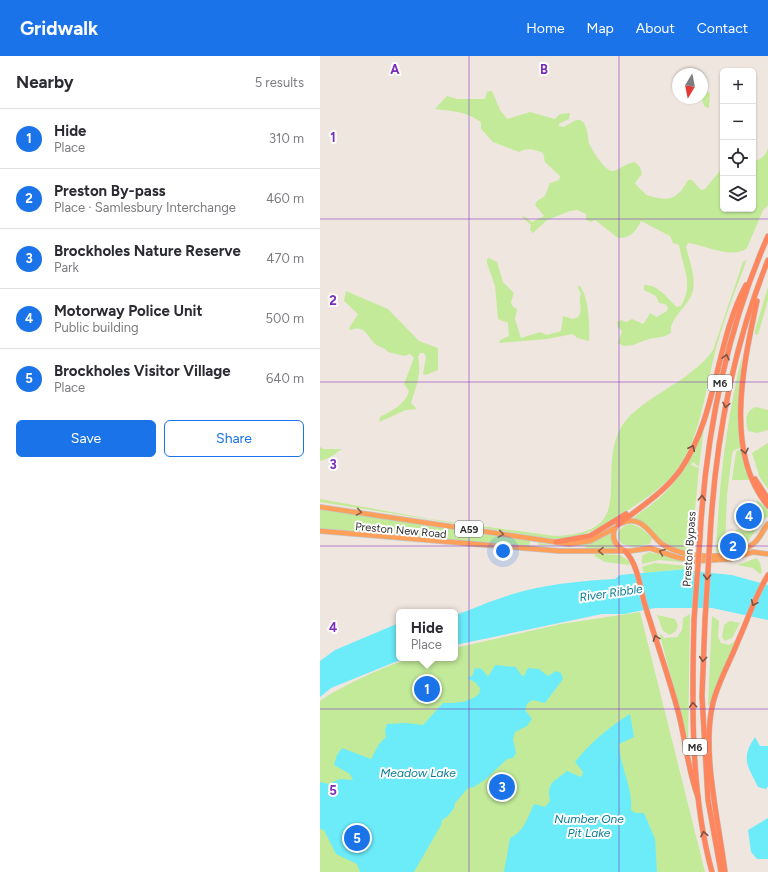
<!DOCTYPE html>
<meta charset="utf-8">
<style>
:root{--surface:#fff;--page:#f7f7f7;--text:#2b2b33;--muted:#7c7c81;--line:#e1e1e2;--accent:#1a73e8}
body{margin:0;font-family:Figtree,sans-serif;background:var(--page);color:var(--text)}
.controls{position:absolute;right:12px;top:12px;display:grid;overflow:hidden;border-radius:6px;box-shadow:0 1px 3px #0004}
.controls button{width:36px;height:36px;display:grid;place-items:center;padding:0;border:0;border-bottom:1px solid var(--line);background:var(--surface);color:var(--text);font:20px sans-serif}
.compass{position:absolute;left:352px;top:12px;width:36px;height:36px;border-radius:50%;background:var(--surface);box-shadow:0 1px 3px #0004;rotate:190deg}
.you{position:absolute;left:183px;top:495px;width:14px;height:14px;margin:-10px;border:3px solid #fff;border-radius:50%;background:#1a73e8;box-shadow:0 0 0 6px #1a73e833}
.badge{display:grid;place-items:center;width:26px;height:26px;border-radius:50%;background:var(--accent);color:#fff;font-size:13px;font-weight:700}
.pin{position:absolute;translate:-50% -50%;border:2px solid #fff;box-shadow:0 1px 4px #0006}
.popup{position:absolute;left:76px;top:553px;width:62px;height:52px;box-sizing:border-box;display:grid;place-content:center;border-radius:6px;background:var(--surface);filter:drop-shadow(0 1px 3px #0005);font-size:13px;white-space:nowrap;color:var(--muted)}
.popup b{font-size:15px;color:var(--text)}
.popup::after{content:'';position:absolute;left:50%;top:100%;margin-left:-8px;border:8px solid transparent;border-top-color:var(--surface)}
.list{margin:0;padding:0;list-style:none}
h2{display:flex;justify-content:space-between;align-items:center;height:52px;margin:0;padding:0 16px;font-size:17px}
h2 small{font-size:13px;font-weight:400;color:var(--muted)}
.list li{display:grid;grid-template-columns:26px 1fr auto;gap:12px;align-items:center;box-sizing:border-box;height:60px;padding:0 16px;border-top:1px solid var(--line)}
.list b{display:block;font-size:15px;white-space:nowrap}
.list p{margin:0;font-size:13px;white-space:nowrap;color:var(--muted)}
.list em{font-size:13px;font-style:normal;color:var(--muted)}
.actions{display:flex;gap:8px;padding:12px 16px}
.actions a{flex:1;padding:9px 0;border:1px solid var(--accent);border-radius:6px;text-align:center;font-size:14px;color:var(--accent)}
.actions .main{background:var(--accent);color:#fff}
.icon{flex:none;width:22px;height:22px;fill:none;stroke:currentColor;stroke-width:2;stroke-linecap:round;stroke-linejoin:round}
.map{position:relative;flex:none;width:448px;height:816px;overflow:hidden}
header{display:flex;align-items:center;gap:24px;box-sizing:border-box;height:56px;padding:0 20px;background:var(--accent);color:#fff}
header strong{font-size:19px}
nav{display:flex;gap:22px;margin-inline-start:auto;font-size:14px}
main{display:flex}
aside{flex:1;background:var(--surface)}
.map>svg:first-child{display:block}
.green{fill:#c3ea99}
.water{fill:#6cecf9}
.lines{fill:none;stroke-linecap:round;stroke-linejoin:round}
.trunk-casing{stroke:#c4c4c4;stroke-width:6}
.motorway-casing{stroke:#c4c4c4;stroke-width:6}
.trunk{stroke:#fe9f5a;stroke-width:4.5}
.motorway{stroke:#ff855c;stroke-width:5}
.motorway-bridge-casing{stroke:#c4c4c4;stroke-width:6;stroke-linecap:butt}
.motorway-bridge{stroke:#ff855c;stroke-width:5}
.oneway{stroke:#825140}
.oneway2{stroke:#8c6142}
.grid{fill:none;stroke:#7b2cbf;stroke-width:1;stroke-opacity:0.55}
.labels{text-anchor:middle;stroke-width:4;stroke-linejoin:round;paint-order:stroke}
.shield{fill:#fff;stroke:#6d6d6d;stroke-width:1}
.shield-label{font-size:10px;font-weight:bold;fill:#2e2e2e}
.street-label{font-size:11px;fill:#2e2e2e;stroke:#fff}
.water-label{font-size:12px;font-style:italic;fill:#047e96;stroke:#fff}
.grid-label{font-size:13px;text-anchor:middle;font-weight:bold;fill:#7b2cbf;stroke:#fff;stroke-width:4;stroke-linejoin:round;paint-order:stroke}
</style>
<header>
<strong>Gridwalk</strong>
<nav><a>Home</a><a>Map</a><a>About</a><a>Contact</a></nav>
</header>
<main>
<aside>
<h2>Nearby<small>5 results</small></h2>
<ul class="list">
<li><span class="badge">1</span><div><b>Hide</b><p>Place</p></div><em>310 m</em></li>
<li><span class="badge">2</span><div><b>Preston By-pass</b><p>Place · Samlesbury Interchange</p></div><em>460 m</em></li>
<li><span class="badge">3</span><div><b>Brockholes Nature Reserve</b><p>Park</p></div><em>470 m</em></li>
<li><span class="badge">4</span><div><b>Motorway Police Unit</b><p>Public building</p></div><em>500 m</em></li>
<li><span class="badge">5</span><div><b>Brockholes Visitor Village</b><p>Place</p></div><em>640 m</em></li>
</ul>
<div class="actions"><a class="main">Save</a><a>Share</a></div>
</aside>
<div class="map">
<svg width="448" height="816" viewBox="0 0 448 816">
<rect width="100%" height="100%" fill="#f0e6e0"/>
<g class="green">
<path d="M169,35H172L180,54L187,63L210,56L235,63L240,58L250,57L249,63L239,68V70L244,71C248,69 254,64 258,64C267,63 268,81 269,87C271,93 285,115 292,115C298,115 306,107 315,106L320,111L322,118L315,127C318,132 323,134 326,139C348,145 356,146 368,124H372L381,134L385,133L403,111V153H433V106C441,103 446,100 448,92V150L443,154L427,192C412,204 385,189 368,187L366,191C369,203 376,221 373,234C370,250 349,261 351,277C344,282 337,281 329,283C318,286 309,294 298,287L302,275L298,271L297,266L301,264L306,266L312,263L323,268L328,261L330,257L337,261L347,255L348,251L345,248L339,247L336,240L324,234V229C338,228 348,243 357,251L361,250C374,228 363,212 359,189L353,187L350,180L321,165C315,176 311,182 298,182L275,164L271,166L266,164V158L257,154L250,155L227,164L213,177L210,174L211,169L203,162L202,159L212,166L224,160L215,149L217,145L225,140L230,127L239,124L240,120L225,106L223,97C215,94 207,91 199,96L173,86L161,73V66C142,54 135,56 115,53L127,40L137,43H165L167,36Z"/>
<path d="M385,35L390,37L389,52L385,51C382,45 380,40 385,35Z"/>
<path d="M169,202L177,206L183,226L194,237L191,246L193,251L197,253L195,263L201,282L220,276L227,279L241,275L243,260L253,263L258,261C264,253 257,246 261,238L258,232L259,229C269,240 270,270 269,285L257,282L253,278L227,283L179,287L180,284L189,280L188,267L178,263L175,230L167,207V203Z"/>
<path d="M427,203C417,231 405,260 397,289C385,331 381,391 349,423C335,437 318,448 300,459C275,474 264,482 233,483L0,446V443L110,463L235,480C319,477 277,424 299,375C314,343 370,328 393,294L423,206Z"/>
<path d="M448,231V244L438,279L435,278V274Z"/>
<path d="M26,235L68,253L99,285L118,292V314L106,319L103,318L106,301L104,297H100L98,301C102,317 96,331 91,347L97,353L86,354L59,366L60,361C71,355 86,348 89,335L84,328L94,302L90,298L84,300L68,296C63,290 60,292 55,288C47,280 45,268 30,274L29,272L38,258L24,245Z"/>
<path d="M422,300L419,352L422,391L413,395L412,399L407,439L405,489L403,495L396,497C399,428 406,367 422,300Z"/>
<path d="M436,351L448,354V374L437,377L428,375C425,364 425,355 436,351Z"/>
<path d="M384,372L379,411L373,406L371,409L379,412L371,496C359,494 346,490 337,481C328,473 324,466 312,463C319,457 326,453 332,448C358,428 372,402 384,372Z"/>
<path d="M448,387V433L440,422L432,397Z"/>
<path d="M0,391L4,393H22L9,402L0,405Z"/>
<path d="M419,394H423L429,424H412L416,396Z"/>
<path d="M437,444L448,454V461L445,462L428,485L416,481L417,479L413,477L418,473L425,476C438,471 436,456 437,444Z"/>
<path d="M0,453L210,485L209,491L0,473Z"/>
<path d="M311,468L321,472L332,482L330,488L314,491L302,488C294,479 299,470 311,468Z"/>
<path d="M290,478L293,489L296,492H266L265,490L218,489V487C245,491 266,491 290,478Z"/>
<path d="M329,496L371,506V507L339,504L322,508V500Z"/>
<path d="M276,498L300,499L309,505L310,509L285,506L274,500Z"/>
<path d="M437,502L440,507L442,517L440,518L433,512L417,509Z"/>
<path d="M334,507L370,510V515L366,513L324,517L322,511Z"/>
<path d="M320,556L385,816H0V645C14,634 78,603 95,602C108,601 122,602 135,602V592L241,568Z"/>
<path d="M370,558L368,685L339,576L344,582L357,581L362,574L363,562Z"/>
<path d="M337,559L355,563L358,569L356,575L350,579L343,575Z"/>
<path d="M392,560L399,565L398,581L401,587L409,589L416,584L399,623L391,649H388Z"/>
<path d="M410,565L420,567L412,582L405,585L402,581L404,569Z"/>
</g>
<g class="water">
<path d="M367,513L370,515L412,519L448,529V564L392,552H335L304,558H282L135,589V559C151,554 165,547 181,542C216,529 258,525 295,523L300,519Z"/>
<path d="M79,567V602H85L11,632L0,641V605L15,594Z"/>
<path d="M175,609L196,611L201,619L204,620L208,612L219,613L228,620L236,615L241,617L243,623L225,647L212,644L207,648L205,654L212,663L207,670L195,676L193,683L196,697L193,702L187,703L166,723L154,731L148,732L135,747L134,752L128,760L122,764L121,769L94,816H40L37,808L16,798L4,774L0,773V726L9,728L20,723L33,724L30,718L14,709L17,699L22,692L51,703L59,688L66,681L65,674L67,668L86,667L103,669L123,647C137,647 148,647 159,638L160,632L155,626L147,622L152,620L155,612L162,613L168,621Z"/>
<path d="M310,658L314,681L299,688C300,711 313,731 311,754L315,757H324L335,783L337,816H184L190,782C205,775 208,760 214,748L225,751L230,745C226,726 234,726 247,715L261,721L263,716L255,706C270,687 289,671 310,658Z"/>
<path d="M435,681L440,690H448V730L446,733L438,731C428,710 420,703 435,681Z"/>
<path d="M448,762V803H437L431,796L428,774Z"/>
</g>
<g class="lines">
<defs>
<g id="trunk">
<path d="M0,451L249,488L270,485L295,472"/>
<path d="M302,467C308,464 314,464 320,467C329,472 334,482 342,488C365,503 412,505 433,488C440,483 442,475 448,468"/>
<path d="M295,472C291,482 295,489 303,494"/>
<path d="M0,475L239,495H310L330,492L356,501L375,505L411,503L433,496L448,498"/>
</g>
<g id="motorway">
<path d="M437,245C424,306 403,396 448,450"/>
<path d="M435,423L448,443"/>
<path d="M298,469C320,451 344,437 361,413C398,358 395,287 426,229"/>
<path d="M380,481C386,378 406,275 448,180"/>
<path d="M390,482C395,388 412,293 448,204"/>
<path d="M236,486L270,480L306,458"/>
<path d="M305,495C318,508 320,532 325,549C336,585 349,621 359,659C366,687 368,715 378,741"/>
<path d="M374,564C372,646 370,736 392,816"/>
<path d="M385,564L382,640L388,744L401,816"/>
<path d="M405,816C399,767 381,695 393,647C398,626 410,606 418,585C428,563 435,540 448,519"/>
</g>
</defs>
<use href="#trunk" class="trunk-casing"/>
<use href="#motorway" class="motorway-casing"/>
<use href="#trunk" class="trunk"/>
<use href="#motorway" class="motorway"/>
<defs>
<g id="motorway-bridge">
<path d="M374,564L380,481"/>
<path d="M385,564L390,482"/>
</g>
</defs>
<use href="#motorway-bridge" class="motorway-bridge-casing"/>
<use href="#motorway-bridge" class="motorway-bridge"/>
</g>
<defs><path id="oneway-chevron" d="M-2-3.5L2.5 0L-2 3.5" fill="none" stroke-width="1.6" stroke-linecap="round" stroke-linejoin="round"/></defs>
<g class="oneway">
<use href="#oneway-chevron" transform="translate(406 301) rotate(-77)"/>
<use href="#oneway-chevron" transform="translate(406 349) rotate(101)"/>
<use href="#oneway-chevron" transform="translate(372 392) rotate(-65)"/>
<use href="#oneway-chevron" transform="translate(425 395) rotate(78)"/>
<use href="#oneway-chevron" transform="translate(382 442) rotate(-87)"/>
<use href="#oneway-chevron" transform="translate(387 521) rotate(93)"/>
<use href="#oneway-chevron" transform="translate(434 547) rotate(114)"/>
<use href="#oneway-chevron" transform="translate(336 582) rotate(-110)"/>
<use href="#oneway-chevron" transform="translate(383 603) rotate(95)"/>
<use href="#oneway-chevron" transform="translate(373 649) rotate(-93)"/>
<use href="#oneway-chevron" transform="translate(384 778) rotate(-101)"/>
</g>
<g class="oneway2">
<use href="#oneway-chevron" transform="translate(39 456) rotate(9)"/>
<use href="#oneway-chevron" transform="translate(181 478) rotate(9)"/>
<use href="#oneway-chevron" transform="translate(281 495) rotate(-179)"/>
<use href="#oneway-chevron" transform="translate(342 496) rotate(-158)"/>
</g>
<path class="grid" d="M149,0V816M299,0V816M0,163H448M0,326H448M0,490H448M0,653H448"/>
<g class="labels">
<g class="shield">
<rect x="388" y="319" width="24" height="16" rx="3"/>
<rect x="135" y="465" width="28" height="16" rx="3"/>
<rect x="363" y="683" width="24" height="16" rx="3"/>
</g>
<g class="shield-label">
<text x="400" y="331">M6</text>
<text x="149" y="477">A59</text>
<text x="375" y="695">M6</text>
</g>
<g class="street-label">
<text transform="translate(81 474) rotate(5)" y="4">Preston New Road</text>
<text transform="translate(369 493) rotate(-86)" y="4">Preston Bypass</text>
</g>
<g class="water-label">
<text transform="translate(291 537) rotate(-8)" y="4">River Ribble</text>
<text x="98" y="721">Meadow Lake</text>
<text x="269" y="767">Number One<tspan x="269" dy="14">Pit Lake</tspan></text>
</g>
</g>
<g class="grid-label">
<text x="75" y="18">A</text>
<text x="224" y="18">B</text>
<text x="13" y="86">1</text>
<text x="13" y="249">2</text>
<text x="13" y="413">3</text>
<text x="13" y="576">4</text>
<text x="13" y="739">5</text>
</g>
</svg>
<div class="controls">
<button>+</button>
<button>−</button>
<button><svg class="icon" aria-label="locate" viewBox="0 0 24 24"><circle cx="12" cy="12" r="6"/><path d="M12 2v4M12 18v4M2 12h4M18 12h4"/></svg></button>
<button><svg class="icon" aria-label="layers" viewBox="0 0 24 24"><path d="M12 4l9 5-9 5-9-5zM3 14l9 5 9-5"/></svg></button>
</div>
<svg class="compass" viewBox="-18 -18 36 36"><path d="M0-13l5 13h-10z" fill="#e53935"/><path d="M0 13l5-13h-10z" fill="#7c7c81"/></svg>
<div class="you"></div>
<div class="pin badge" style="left:107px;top:633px">1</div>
<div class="popup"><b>Hide</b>Place</div>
<div class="pin badge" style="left:413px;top:490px">2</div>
<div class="pin badge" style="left:182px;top:731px">3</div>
<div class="pin badge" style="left:429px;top:460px">4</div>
<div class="pin badge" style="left:37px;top:782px">5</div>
</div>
</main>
